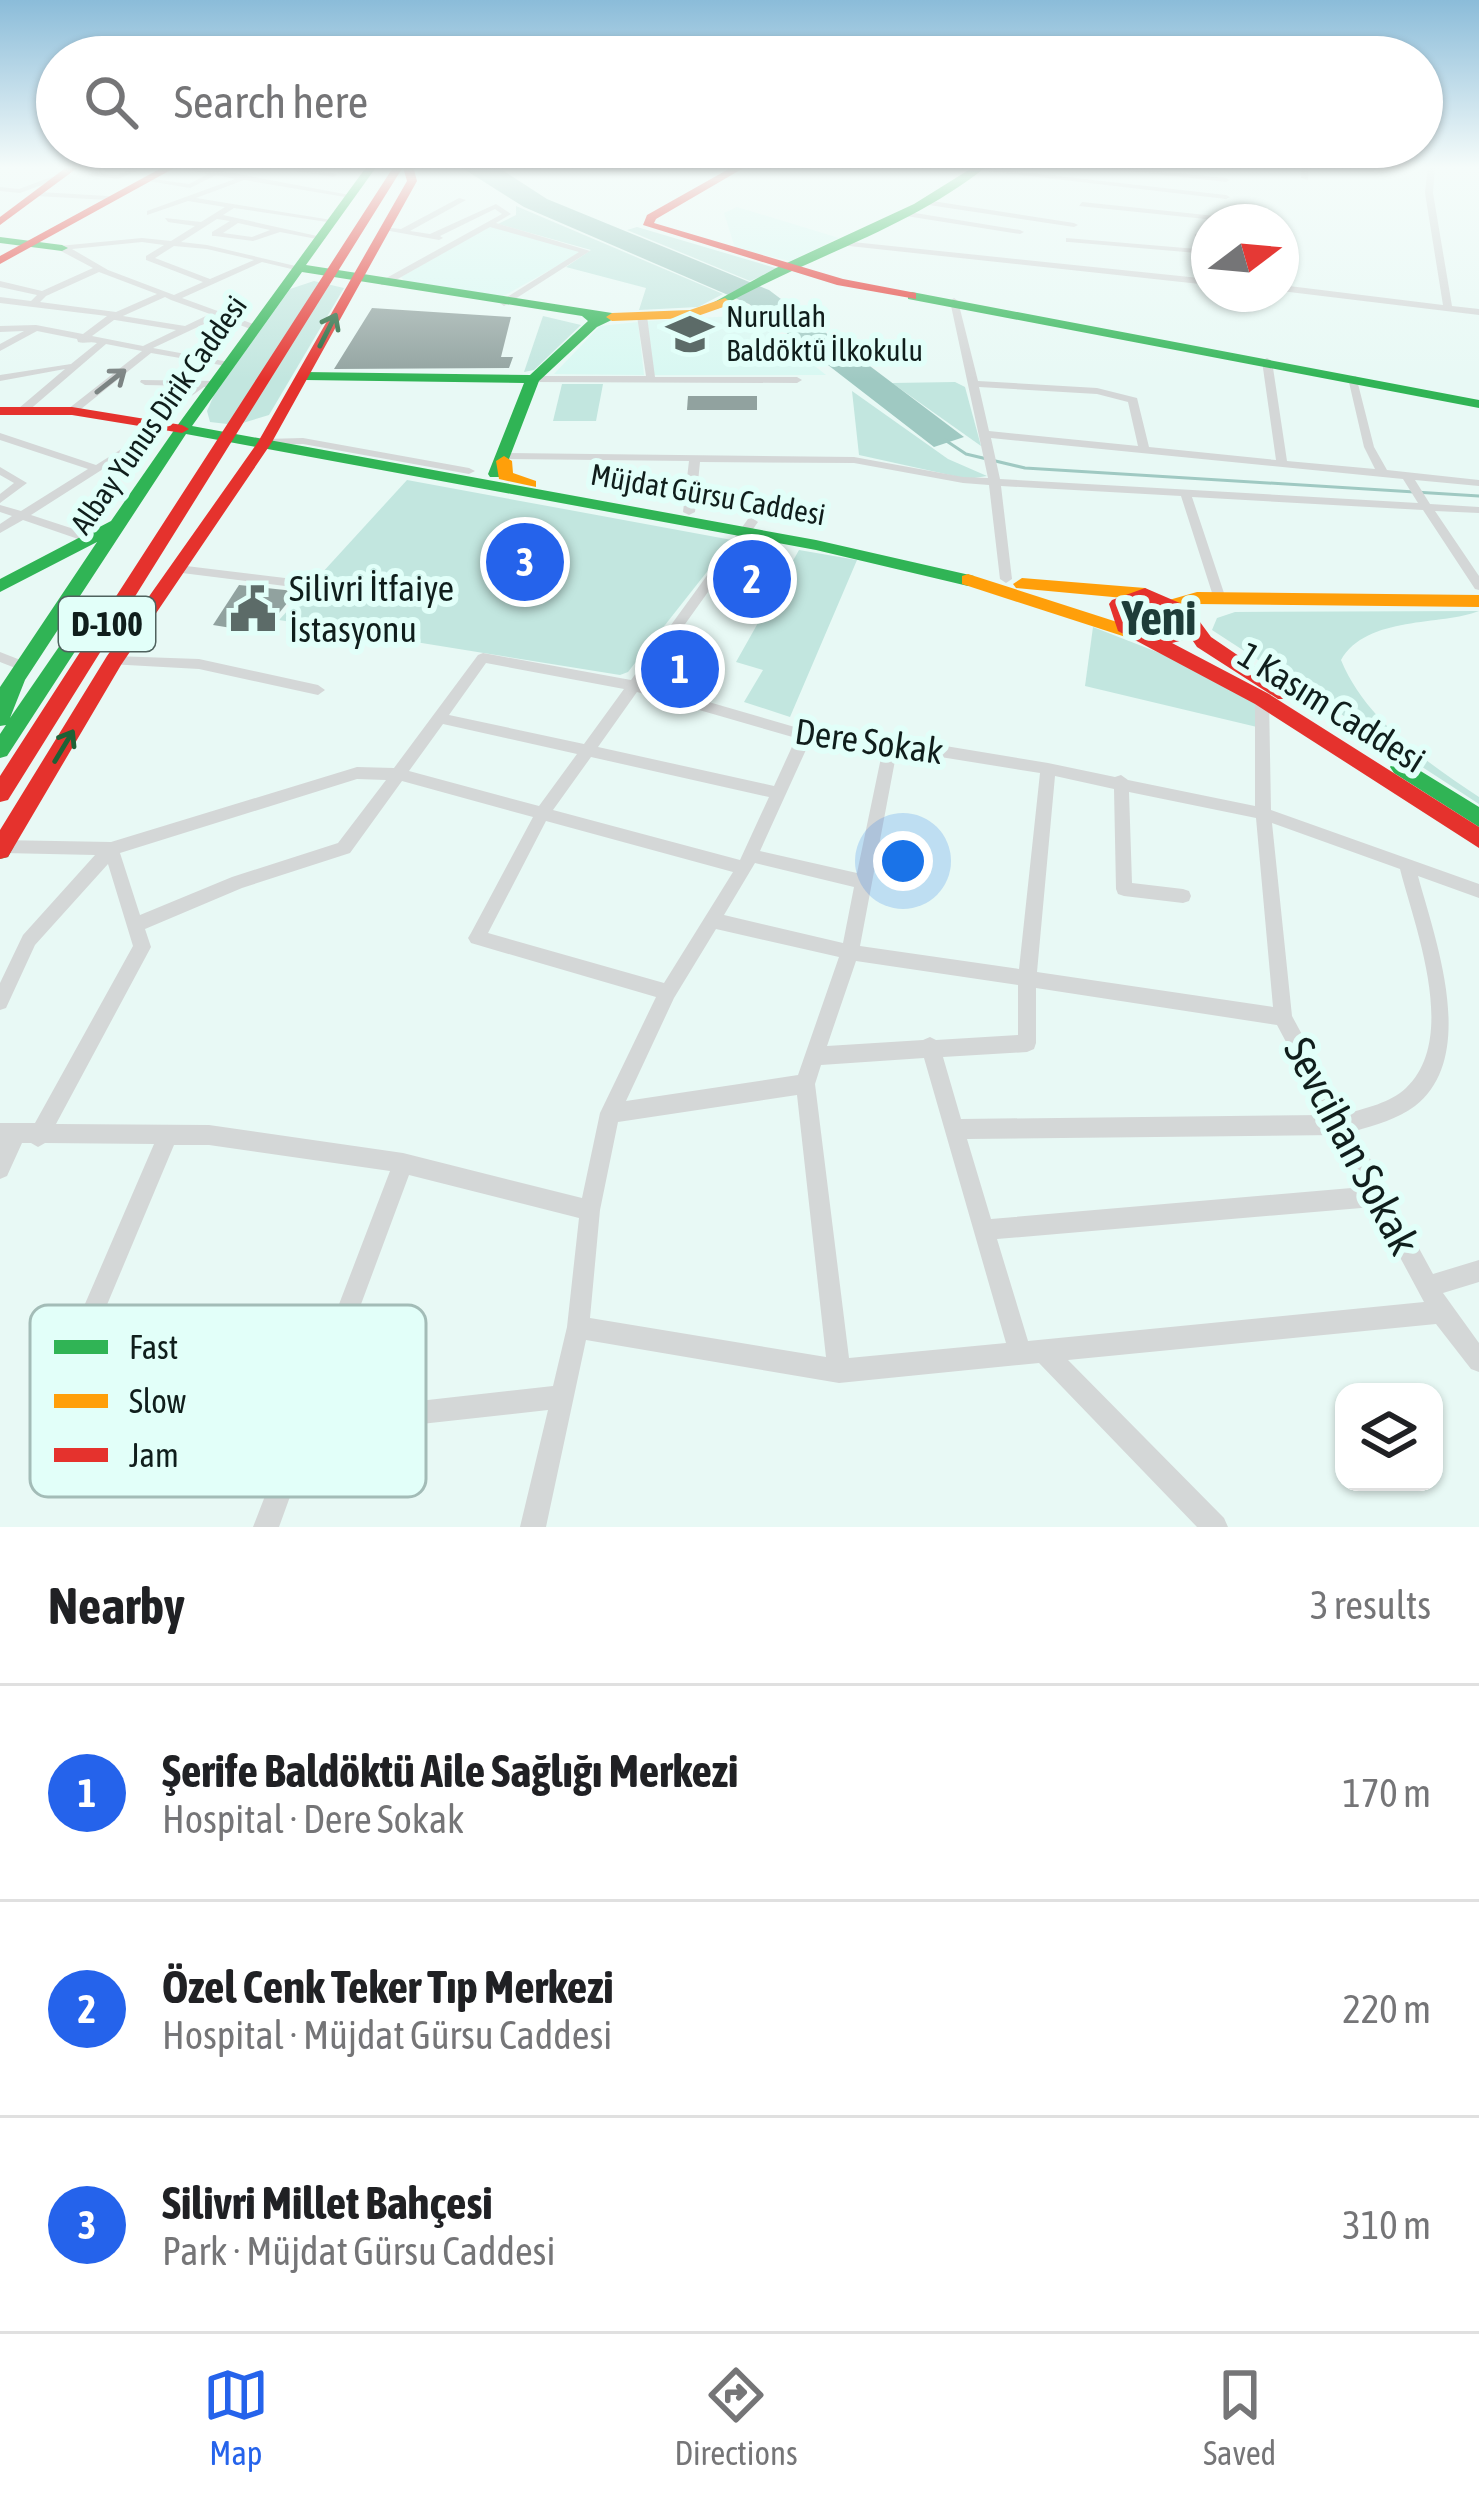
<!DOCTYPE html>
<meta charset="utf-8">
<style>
:root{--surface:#fff;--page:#f6f6f6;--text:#202124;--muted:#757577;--line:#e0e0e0;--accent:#2563eb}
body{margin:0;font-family:"Asap Condensed",sans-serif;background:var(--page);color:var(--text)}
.controls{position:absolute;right:36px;bottom:36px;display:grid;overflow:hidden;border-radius:24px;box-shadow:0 3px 9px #0004}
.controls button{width:108px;height:108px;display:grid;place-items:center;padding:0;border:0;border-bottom:3px solid var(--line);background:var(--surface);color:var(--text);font:60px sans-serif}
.compass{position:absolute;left:1191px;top:204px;width:108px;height:108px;border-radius:50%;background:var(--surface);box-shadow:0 3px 9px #0004;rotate:74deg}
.you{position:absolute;left:903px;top:861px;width:42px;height:42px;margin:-30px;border:9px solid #fff;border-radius:50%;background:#1a73e8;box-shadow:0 0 0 18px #1a73e833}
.badge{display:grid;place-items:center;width:78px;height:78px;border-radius:50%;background:var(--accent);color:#fff;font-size:39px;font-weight:700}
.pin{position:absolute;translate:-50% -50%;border:6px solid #fff;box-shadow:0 3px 12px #0006}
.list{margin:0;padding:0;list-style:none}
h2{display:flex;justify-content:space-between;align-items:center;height:156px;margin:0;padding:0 48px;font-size:51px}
h2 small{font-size:39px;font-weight:400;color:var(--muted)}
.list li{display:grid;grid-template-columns:78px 1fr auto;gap:36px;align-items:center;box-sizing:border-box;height:216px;padding:0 48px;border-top:3px solid var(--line)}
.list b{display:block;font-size:45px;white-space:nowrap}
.list p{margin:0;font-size:39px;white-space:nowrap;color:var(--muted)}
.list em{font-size:39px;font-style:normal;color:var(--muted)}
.icon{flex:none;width:66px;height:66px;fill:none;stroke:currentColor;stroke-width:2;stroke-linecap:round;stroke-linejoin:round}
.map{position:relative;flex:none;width:1479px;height:1527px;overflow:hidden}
.search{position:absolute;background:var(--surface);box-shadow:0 3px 9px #0004;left:36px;right:36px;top:36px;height:132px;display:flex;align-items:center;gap:30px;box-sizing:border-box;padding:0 42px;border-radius:66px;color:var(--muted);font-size:45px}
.sheet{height:804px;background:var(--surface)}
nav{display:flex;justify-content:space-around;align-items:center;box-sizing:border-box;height:168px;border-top:3px solid var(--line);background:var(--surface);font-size:33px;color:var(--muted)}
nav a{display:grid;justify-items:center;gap:6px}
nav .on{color:var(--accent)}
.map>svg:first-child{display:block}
.built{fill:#d8f8f2}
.green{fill:#c2e6df}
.water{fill:#9fc9c2}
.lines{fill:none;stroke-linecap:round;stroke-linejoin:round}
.stream{stroke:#9fc9c2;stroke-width:3}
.building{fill:#91a29f}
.street{fill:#d4d7d7;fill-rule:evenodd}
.fast{fill:#30b455;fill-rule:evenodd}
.slow{fill:#ff9f0a;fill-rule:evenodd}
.jam{fill:#e5322d;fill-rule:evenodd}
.oneway{stroke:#1e6236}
.oneway2{stroke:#7c8483}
.labels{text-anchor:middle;stroke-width:12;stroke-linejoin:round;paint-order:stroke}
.far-poi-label{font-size:30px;fill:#101e1c;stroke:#e2fff9;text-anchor:start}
.far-street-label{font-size:30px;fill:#101e1c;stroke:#e2fff9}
.shield{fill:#e2fff9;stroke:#4f625e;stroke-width:3}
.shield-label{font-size:33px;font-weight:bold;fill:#101e1c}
.poi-label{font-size:36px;fill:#101e1c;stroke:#e2fff9;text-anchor:start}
.street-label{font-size:36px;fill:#101e1c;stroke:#e2fff9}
.near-street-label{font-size:42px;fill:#101e1c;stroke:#e2fff9}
.district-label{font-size:48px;font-weight:bold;fill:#1e3d39;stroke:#e2fff9}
.key{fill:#e2fff9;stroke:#a3bcb7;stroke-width:3}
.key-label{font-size:33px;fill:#101e1c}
</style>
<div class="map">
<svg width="1479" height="1527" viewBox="0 0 1479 1527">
<rect width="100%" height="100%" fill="#e8f9f5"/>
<g class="built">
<path d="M737,207L839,238L790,261L735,248L724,213Z"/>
<path d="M490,226L582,252L500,298L406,283L401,277Z"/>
<path d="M752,315L826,375H654L647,321Z"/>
<path d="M638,322L644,375L554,374L600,326Z"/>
</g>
<g class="green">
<path d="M516,206L723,294L698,307L639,310L646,288L566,267L591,250L498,224L516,215Z"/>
<path d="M637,227L779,269L750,281L627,230Z"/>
<path d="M314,281L344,288L269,415L236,425L210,422L207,411L214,395L290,289Z"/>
<path d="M543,316L581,325L534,370L524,372Z"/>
<path d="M955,382L965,387L981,446L892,383Z"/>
<path d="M562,384H603L596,421H553Z"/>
<path d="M852,391L948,459L987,476L968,479L859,455Z"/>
<path d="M407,480L732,540L628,672L620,675L279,620Z"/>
<path d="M799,550L857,560L790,717L744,702L763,670L736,662Z"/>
<path d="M1479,611C1442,626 1367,615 1341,660C1365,719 1427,763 1479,797V804L1212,630L1217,618L1235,612Z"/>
<path d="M1093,627L1170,657L1258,703L1257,727L1085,686Z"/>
</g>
<path class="water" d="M459,166H496L547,199L769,290L964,437L934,447L749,304L524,207Z"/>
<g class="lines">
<path class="stream" d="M945,440L966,454L1025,468L1479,496"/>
</g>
<g class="building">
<path d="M372,308L511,317L501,357H513L509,368L334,369Z"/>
<path d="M688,396H757V410H687Z"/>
<path d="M750,559L776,566L753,599L727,591Z"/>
<path d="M239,585L285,590L296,592L263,633L213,625Z"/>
</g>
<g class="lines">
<g class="street">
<path d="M114,166H129L139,170L118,179L88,175L92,173L117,175L128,170Z"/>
<path d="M170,166L217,170L355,196L351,198L244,180L196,198L338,221L334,223L234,208L223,215L326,238L322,240L280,232L253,241L215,236H212V232L230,221L217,219L181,242L207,245L304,268L300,271L262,262L182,298L259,326V330H253L219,317L153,348L229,362L234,365L232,367L151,353L76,413H68V409L142,351L106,344L27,412H19V408L65,369L0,381V375L71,364L97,343C90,341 84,344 78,342L77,339L37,331L0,351V344L24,331L0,332V326L36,325L83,334L107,316L0,303V297L31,301L37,295L0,287V281L42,291L93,268L59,250V246L142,238L171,241L195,226L168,222L165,218L201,222L225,207L188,201L147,215V211L235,179L216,175L190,188L142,180L146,178L189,184L208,174ZM238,223L270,230L252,237L223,233ZM142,242L164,245L146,256V260L203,282L174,295L108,270L72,249ZM174,246L207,249L254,260L210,279L155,258ZM99,272L157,294L116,312L40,302L46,296ZM165,297L171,300L210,314L185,326L123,316ZM114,320H115L176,330L143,346L92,336Z"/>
<path d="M545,166L540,169L536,167L537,166Z"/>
<path d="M1111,166L1226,178L1230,180L1226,182L1091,167Z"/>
<path d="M1302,166H1309L1308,180L1301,178Z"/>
<path d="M1428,166H1435L1433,193L1452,306L1479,309V315L1281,291V285L1443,305L1425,193Z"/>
<path d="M979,167L1226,195L1230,197L1226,199L977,170Z"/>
<path d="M297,168L333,173L337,175L333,177L295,171Z"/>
<path d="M51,177L58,179L20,193L0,191V187L19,189Z"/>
<path d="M39,192L108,196L112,198L108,200L36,196Z"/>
<path d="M459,198L466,200L410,231L430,234L496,204L511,214L496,223L590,251L504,306L500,303L501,301L579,252L490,227L387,285H381V281L502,214L495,209L440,236L443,238L439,240L379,229L383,227L401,229Z"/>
<path d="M932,201L1074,223L1078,225L1074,227L929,205Z"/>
<path d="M1082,202L1225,217L1229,219L1225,221L1079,206Z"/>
<path d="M909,212L1020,230L1024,232L1020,234L906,216Z"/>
<path d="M1195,234L1209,235V239L1195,238Z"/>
<path d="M1066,238L1209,250V254L1069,242H1066Z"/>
<path d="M843,241L1209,279V285L840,245L839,243Z"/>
<path d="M954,298L958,301L978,381L1097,388L1137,398L1149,447L1276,460L1262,361L1267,358L1272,361L1287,461L1375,469L1364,447L1348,378L1356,376L1374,447L1387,470L1479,480V486L1415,480L1430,504L1479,507V513L1435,511L1479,576V590L1475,589L1423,510L1192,497L1226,599L1220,603L1214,599L1181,496L1001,486L1012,579L1006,583L1000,579L989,485L963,483L854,463L700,462L695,512L689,515L683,512L689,461L507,459L502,456L507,453L854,457L963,477L988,478L950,301ZM979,387L1097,394L1128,402L1138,446L989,431ZM991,438L1403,479L1418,503L1000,479Z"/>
<path d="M642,313L647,316L655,377H797L802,380L797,383L533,382L528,379L533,376H646L637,316Z"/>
<path d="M141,380L214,381L219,384L214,387H204L151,425L146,422L147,420L193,386L145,385L140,382Z"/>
<path d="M163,423L172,425L31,515L89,534V540H81L23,520L0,533V524L12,516L0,512V505L21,511L88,469L0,440V433L96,465Z"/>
<path d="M303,438L469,468L475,471L469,474L303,444L265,445L260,442L265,439Z"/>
<path d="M0,467L27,483L0,503V494L14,483L0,475Z"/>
<path d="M752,518L758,522L643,683L805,730L891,737L1048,763L1115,777L1121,775L1128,780L1255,806V699L1262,694L1269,699L1271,810L1479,884V898L1418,876C1435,939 1479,1056 1415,1106C1398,1119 1375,1125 1355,1131L1433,1274L1479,1260V1282L1443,1293L1479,1343V1372L1471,1369L1436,1324L1068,1360L1224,1518L1228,1527H1197L1039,1363L839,1383L586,1340L546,1527H520L548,1410L312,1436L279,1527H253L287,1439L173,1452L165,1448L161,1440L165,1432L173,1428L297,1414L390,1171L209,1145H174L70,1393L62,1397L54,1393L50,1385L154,1144L45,1143L38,1147L31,1143H22L7,1176L0,1179V1123H35L133,946L108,864L35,945L6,1008L0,1010V983L23,935L95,855L3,853L0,852V840L111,842L357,767L394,768L478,655L483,653L631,680L748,519ZM486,663L624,689L584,744L449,715ZM637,692L796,738L774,786L598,747ZM443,724L577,754L539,806L409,771ZM810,741L883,748L857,873L760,851ZM897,750L1040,773L1019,969L860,946ZM591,757L769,797L740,860L553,810ZM1055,776L1114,789L1116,889L1118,894L1124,896L1183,903L1189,901L1191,896L1189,891L1183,889L1132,883L1129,792L1256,818L1273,1007L1037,972ZM357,779L386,780L338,843L232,877L140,915L120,853ZM402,781L533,817L471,933L468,938L471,943L656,997L600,1113L582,1198L403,1153L209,1125L56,1124L151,947L145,929L242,888L350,853ZM546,821L733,872L664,983L488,933ZM1272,823L1400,869C1415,928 1459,1038 1406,1088C1390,1103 1366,1108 1345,1114L1292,1016ZM755,863L854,887L843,943L724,915ZM716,929L839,957L798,1075L626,1101L674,998ZM856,961L1018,985V1035L936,1040L930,1037L923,1040L827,1046ZM1036,988L1277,1025L1325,1115L961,1119L943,1057L1027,1052L1034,1049L1036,1043ZM924,1058L1006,1343L849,1358L815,1084L821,1065ZM797,1095L826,1357L590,1318L600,1210L618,1122ZM1336,1135L1363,1187L991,1219L967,1139ZM409,1175L579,1218L567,1327L553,1386L321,1412ZM1373,1207L1424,1302L1028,1341L997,1239Z"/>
<path d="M178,565L285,578L291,582L285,586L174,572L172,569Z"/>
<path d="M0,652L28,663L30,666L23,671L0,662Z"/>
<path d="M114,656L199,659L318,685L325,690L318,695L199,669L109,664L107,661L109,658Z"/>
</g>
<g class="fast">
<path d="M367,166H377L306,265L612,313L618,317L597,327L539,381L502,477H490L488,474L524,383L305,380L298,376L305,372L530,375L588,321L582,316L302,272L192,426L816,540L974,576V584L968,586L816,550L186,434L25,680L10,718L87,606H99L102,610L7,756L0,758V734L6,725L0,726V687L97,542L0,592V579L111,521L177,426Z"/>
<path d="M975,166H987C908,230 805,258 717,309L707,306L776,268L914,204Z"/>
<path d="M0,237L62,245L68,248L62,251L0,243Z"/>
<path d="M912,292L1479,400V408L908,299V293Z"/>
<path d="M1401,759L1479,807V827L1394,773L1390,767L1394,761Z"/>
<path d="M3,837L11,839L14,846L8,857L0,859V838Z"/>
</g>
<g class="slow">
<path d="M725,298L731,302L729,305L692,318L612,321L606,317L612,313L690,310Z"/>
<path d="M504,456L512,461L513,473L536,481V487L499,479L496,461Z"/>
<path d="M968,574L1142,630L1144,634L1135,640L962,584V576Z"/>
<path d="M1022,578L1145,588L1154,594L1145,600L1016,588L1013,584Z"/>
<path d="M1197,592L1479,595V607L1197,604L1175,610L1166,604L1169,600Z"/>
</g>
<g class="jam">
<path d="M68,166H80L0,225V217Z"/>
<path d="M165,166H178L0,264V256Z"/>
<path d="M394,166H413L417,181L272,442L121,665L8,857L0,859V830L107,656L258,442L407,181L403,167L8,800L0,802V776Z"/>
<path d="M734,166H747L656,219L654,223L843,279L916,293V299L837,285L643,225L647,215Z"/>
<path d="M0,407H72L182,425L189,429L182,433L72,415H0Z"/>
<path d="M1145,588L1189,607L1211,637L1295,694L1292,699H1278L1197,647L1191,638L1172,643L1269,694L1479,827V848L1255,704L1118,631L1109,604L1112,600ZM1144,601L1174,614L1175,629L1160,633L1133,623L1128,607Z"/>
</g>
</g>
<defs><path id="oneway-shaft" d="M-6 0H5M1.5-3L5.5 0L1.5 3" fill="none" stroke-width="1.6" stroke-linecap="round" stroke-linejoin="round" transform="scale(3)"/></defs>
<g class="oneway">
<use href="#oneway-shaft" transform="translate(328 330) rotate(-63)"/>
<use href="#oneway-shaft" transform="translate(64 746) rotate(-59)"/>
</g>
<use class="oneway2" href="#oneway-shaft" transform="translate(111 381) rotate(-38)"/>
<linearGradient id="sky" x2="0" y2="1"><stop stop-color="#8bbcd9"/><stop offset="0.44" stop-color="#f5fcfa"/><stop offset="1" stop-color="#f5fcfa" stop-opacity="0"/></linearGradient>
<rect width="1479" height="380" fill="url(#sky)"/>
<defs>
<symbol id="school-bare" viewBox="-9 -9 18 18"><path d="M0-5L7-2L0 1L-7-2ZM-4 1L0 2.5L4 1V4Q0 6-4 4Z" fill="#5c6b68" stroke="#e2fff9" stroke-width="2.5" paint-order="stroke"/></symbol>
<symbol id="civic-bare" viewBox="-9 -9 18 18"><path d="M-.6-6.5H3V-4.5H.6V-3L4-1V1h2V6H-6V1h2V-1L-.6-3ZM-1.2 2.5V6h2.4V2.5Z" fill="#5c6b68" stroke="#e2fff9" stroke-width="2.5" paint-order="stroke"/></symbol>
</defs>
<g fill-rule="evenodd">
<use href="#school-bare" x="657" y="301" width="66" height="66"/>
<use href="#civic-bare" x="220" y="576" width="66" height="66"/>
</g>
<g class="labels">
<g class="far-poi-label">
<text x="726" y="327">Nurullah<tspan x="726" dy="34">Baldöktü İlkokulu</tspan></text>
</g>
<g class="far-street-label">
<text transform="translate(159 415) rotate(-55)" y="10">Albay Yunus Dirik Caddesi</text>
<text transform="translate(708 495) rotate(10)" y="10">Müjdat Gürsu Caddesi</text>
</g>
<rect class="shield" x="59" y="597" width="96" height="54" rx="9"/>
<g class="shield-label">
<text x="107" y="636">D-100</text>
</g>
<g class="poi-label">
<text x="289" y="601">Silivri İtfaiye<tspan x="289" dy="41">İstasyonu</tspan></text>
</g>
<g class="street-label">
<text transform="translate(1332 707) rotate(32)" y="13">1 Kasım Caddesi</text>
<text transform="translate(869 741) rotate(8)" y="13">Dere Sokak</text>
</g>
<g class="near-street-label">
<text transform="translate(1352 1146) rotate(62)" y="15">Sevcihan Sokak</text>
</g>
<g class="district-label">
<text x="1159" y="635">Yeni</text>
</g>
</g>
<rect x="30" y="1305" width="396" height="192" rx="18" class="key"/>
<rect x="54" y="1340" width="54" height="14" fill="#30b455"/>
<rect x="54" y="1394" width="54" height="14" fill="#ff9f0a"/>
<rect x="54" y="1448" width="54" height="14" fill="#e5322d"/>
<g class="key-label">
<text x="129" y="1359">Fast</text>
<text x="129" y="1413">Slow</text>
<text x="129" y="1467">Jam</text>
</g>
</svg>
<div class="controls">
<button><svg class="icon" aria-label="layers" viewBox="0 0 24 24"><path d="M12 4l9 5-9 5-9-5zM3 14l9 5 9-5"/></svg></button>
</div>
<svg class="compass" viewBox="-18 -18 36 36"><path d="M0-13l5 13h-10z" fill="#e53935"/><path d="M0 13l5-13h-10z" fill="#757577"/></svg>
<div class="you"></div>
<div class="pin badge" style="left:680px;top:669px">1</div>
<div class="pin badge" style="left:752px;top:579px">2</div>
<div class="pin badge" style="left:525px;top:562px">3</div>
<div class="search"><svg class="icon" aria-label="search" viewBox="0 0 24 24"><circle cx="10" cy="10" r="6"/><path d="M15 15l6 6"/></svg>Search here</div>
</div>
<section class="sheet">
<h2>Nearby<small>3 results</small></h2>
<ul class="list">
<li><span class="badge">1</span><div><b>Şerife Baldöktü Aile Sağlığı Merkezi</b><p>Hospital · Dere Sokak</p></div><em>170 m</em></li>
<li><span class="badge">2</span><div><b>Özel Cenk Teker Tıp Merkezi</b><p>Hospital · Müjdat Gürsu Caddesi</p></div><em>220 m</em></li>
<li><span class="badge">3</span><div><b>Silivri Millet Bahçesi</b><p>Park · Müjdat Gürsu Caddesi</p></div><em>310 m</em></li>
</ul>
</section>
<nav>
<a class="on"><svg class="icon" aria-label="map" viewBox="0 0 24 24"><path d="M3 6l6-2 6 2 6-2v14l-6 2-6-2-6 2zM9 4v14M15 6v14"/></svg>Map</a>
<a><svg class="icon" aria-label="directions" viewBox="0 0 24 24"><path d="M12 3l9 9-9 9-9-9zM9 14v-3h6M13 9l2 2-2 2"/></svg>Directions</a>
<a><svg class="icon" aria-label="saved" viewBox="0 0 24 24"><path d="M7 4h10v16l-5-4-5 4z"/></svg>Saved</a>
</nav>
